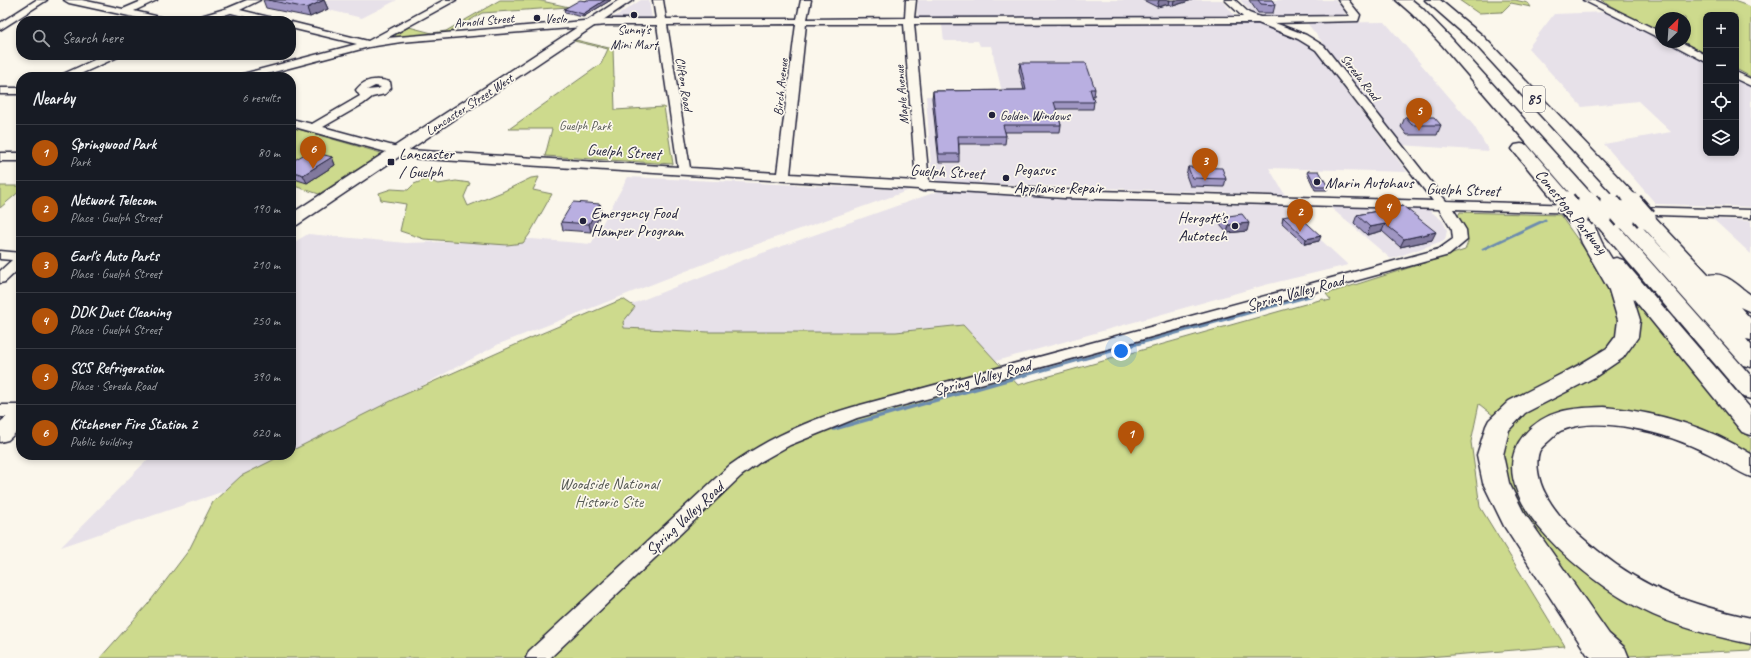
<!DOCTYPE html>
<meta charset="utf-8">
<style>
:root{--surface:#171b24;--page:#242831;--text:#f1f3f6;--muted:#9ea1a6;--line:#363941;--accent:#b45309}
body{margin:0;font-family:Caveat,sans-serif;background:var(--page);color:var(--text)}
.controls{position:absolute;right:12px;top:12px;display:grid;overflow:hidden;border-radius:8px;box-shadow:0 2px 6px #0003}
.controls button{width:36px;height:36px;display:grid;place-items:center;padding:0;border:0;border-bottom:1px solid var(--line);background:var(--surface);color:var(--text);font:20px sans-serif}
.compass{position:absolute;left:1655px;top:12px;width:36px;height:36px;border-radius:50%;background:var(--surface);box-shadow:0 2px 6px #0003;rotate:25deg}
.you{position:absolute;left:1121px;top:351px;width:14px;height:14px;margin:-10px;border:3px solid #fff;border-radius:50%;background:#1a73e8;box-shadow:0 0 0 6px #1a73e833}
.badge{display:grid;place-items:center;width:26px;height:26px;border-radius:50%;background:var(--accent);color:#fff;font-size:13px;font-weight:700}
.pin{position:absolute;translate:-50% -33px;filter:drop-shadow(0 1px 2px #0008)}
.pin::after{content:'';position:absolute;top:21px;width:14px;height:12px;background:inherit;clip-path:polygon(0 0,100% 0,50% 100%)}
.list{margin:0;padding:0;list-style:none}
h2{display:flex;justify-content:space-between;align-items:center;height:52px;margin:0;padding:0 16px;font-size:17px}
h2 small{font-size:13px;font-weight:400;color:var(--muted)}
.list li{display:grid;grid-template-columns:26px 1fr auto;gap:12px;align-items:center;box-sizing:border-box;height:56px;padding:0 16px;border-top:1px solid var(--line)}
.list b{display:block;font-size:15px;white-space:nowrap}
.list p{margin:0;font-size:13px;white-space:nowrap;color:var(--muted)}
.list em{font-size:13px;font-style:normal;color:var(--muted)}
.icon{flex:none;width:22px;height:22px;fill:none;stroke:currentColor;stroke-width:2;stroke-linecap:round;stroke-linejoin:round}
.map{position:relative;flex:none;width:1751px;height:658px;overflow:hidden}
.search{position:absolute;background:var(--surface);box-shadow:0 2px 6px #0003;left:16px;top:16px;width:280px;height:44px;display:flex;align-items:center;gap:10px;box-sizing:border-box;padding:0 14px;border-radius:16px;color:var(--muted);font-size:15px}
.panel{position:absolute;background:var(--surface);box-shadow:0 2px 6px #0003;left:16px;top:72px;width:280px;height:388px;border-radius:16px}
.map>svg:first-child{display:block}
.built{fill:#e7e1e9}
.green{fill:#cdda8d;stroke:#787e64}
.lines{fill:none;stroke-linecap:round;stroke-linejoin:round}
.stream-far1{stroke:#6c8caf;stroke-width:3}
.stream{stroke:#6c8caf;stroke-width:3.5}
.minor-casing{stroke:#22223b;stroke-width:3}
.major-casing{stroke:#22223b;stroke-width:3}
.highway-casing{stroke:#22223b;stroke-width:3}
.minor{fill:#fbf7ec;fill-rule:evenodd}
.major{fill:#fbf7ec;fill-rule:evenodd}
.highway{fill:#fbf7ec;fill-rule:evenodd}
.highway-bridge-casing{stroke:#22223b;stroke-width:24;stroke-linecap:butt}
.highway-bridge{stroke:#fbf7ec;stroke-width:20}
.wall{fill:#9f96c2;stroke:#22223b}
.shaded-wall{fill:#827a9e;stroke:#22223b}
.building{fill:#b9afe1;stroke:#22223b}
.poi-dot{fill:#22223b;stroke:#fbf7ec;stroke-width:1.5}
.labels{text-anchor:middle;stroke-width:3.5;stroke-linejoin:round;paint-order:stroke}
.far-poi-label{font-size:13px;fill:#22223b;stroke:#fbf7ec;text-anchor:start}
.far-street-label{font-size:13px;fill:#22223b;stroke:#fbf7ec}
.far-park-label{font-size:13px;fill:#555954;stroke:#fbf7ec}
.shield{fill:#fbf7ec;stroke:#636270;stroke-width:1}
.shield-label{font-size:15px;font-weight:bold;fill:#22223b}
.street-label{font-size:16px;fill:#22223b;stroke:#fbf7ec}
.poi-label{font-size:16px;fill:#22223b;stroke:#fbf7ec;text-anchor:start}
.park-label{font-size:16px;fill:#555954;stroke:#fbf7ec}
</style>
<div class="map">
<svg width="1751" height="658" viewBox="0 0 1751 658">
<rect width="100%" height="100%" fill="#fbf7ec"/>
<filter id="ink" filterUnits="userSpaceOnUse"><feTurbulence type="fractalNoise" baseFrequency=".025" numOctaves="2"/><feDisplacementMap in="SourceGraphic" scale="8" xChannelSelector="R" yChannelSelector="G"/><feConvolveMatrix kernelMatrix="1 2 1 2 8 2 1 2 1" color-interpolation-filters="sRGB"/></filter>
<g filter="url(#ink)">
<g class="built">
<path d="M287,0H397L362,18Z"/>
<path d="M641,0H649L652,19L613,18Z"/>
<path d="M918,0H1222L1235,16L917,17Z"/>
<path d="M1240,0H1335L1345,12L1344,16H1255Z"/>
<path d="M1607,12L1661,40V42H1665L1706,63V153H1736V79L1751,87V207L1656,204L1604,144L1671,132L1638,101L1582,107L1528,48L1554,14Z"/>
<path d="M1385,22L1474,126L1489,151L1400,145L1386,123L1307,23Z"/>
<path d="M1259,24L1290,35L1314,49L1407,172L1269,168L1285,195L944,182L932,179L926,96H1003L991,46H980L978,41H944L942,25Z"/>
<path d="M628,177L910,190L732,253L499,344L236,487L61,547L152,455H291V244L308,234L406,243L532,239L591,244Z"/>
<path d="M939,191L1196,204L1284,206L1348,265L1265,285L996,361L962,325L896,332H709L579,325L751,257Z"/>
<path d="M1330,207L1429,210L1443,221L1447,230L1445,240L1391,259Z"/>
<path d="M1713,219L1751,221V254Z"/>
</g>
<g class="green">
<path d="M500,0H537L569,7L482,13L449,33L396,37L395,35L409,27L432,33L446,31Z"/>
<path d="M1459,0H1515L1528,3L1531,7L1511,3L1502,12L1478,13Z"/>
<path d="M1601,0H1731L1751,7V77L1736,69V15H1706V54L1683,42H1685V18H1661V31L1621,12Z"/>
<path d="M576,40L613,49L615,110L664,107L673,164L545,156L552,129H509L601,64L608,49L574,41Z"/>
<path d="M291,127L381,153V154L319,194L291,185Z"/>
<path d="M539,177L533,190L552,194L529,235L523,243L507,245L424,239L400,231L406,204L381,200L379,193L391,189L408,190L414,184L427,179L438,184L456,181L470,183L464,197L468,206L502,192L531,178Z"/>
<path d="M0,186H21V190L0,208Z"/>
<path d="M1460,212L1560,215C1578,241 1628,302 1617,334C1615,338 1611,343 1608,347L1509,402L1494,416L1479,404L1471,442L1480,507L1565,646L1415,658H100L148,604L189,550L213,502L241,476L283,455H291V451L399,397L533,337L623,299L635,307L623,322L624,328L709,332H896L963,325L1018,385L1323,299L1326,301L1331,300L1326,294L1465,250L1468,242L1458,216Z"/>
<path d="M1626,295L1634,296L1751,439V462L1621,411L1524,436L1559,543L1751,637V650L1627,656L1610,643L1500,476L1502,436L1517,416L1625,351Z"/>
</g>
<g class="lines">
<g class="stream-far1">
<path d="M1483,249L1545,220"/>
<path d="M1011,379L1313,295"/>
</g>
<path class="stream" d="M834,429L1014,378"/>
<defs>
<g id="minor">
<path d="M36,0H47L0,30V23Z"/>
<path d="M64,0H82L123,9L144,0H157L134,11L168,19L170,21H152L69,3Z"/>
<path d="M247,0H260L240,10L277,19L279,21H263L231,13L204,21H189L191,19L228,8Z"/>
<path d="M444,0H456L387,38L607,19H656L653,0H663L666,19H797L801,0H811L807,19L905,18L906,0H916L914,18L1243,17L1225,0H1235L1249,13L1260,17L1350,16L1338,0H1348L1360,15L1358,21L1275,23L1306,35L1324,46L1446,201L1578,205L1583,206L1584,209L1583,212L1578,213L1453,209L1466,230L1467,240L1449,255L857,418L790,445L760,462L741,476L550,658H526L529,651L729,466C766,439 809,420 853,407L1439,249L1453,239L1452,230L1439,209L1064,198L928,189L923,191L918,189L408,158L291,126V119L312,124L360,96L356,90C364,79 377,78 390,82L391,88L385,94L372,97L363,104L323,127L408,150L678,167L657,25H607L401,42L369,47L255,77H238L239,75L357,44L291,28V22L368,41ZM1258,23L1298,39L1316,50L1433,201L1064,190L929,182L914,24ZM796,24L777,173L690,168L667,25ZM806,24H904L916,181L790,174ZM375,86L381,87L378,89L367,90Z"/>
<path d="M1583,0H1595L1661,32V39Z"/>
<path d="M1668,42H1681L1706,55V62Z"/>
<path d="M105,55H119L118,57L74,77H60L61,75Z"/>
<path d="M1736,72L1751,79V86L1736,79Z"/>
<rect x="0" y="88" width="21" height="6"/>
<rect x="0" y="153" width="21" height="8"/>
<path d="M1632,207L1751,210V218L1627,214L1626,211L1627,208Z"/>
<path d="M0,251L21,253V267L5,282L0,283V271L12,260L0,259Z"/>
<rect x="0" y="405" width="21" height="12"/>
</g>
<g id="major">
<path d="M619,0H633L297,225L291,226V214Z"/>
<path d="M21,408V428L8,440L0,442V422L14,411Z"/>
</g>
<g id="highway">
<path d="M1396,0H1412L1422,8L1452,39L1595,198L1597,202L1595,206L1588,208L1581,206L1442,45L1412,14Z"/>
<path d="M1425,0H1440L1483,36L1639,199L1641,203L1639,207L1632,209L1625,207L1473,42Z"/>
<path d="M1521,144L1527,145L1572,197L1574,201L1572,205L1565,207L1558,205L1515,153L1512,149L1515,145Z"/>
<path d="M1601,212L1608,214L1751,376V399L1743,397L1594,222L1591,218L1594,214Z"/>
<path d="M1624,213L1631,215L1673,260L1636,219L1639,215L1646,213L1653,215L1709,275C1725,271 1739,287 1751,295V312L1740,307L1751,319V340L1746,339L1751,345V367L1743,365L1617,223L1614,219L1617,215Z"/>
<path d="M1586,221L1593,223L1602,243L1612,259L1616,258L1623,260L1751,409V435L1742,432L1633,298L1640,320L1638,337L1623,358L1595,377L1525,413L1509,430L1503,455L1509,483L1523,511L1609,634L1625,648L1629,658H1592L1587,654L1504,526L1483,483L1477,455L1486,426L1489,420L1509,401L1579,365L1607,348L1616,336L1618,320L1609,290L1582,243L1576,227L1579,223Z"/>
<path d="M1604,407C1656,412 1707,426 1751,454V477C1737,472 1725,462 1711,455C1686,442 1660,433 1632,428C1611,424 1583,422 1563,430C1558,431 1555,436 1551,439C1547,443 1541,447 1539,452C1535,464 1539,482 1545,493C1556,516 1578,535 1598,551C1646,590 1691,605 1751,618V644C1707,635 1662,623 1623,599C1581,574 1477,491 1524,435C1546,409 1572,408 1604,407Z"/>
</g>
</defs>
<use href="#minor" class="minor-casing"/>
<use href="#major" class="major-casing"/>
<use href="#highway" class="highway-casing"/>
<use href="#minor" class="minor"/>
<use href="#major" class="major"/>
<use href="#highway" class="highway"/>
<defs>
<g id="highway-bridge">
<path d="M1565,201L1578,217"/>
<path d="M1588,202L1601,218"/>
<path d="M1610,203L1624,219"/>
<path d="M1632,203L1646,219"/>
</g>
</defs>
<use href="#highway-bridge" class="highway-bridge-casing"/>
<use href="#highway-bridge" class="highway-bridge"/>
</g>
<g class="wall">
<path d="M263,0H324L328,9L310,17L266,8Z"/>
<path d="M587,0H611L583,17L565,13L564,9Z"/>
<path d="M1143,0H1192L1173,6L1169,4L1157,7Z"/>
<path d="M1249,0H1272L1275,5L1273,13H1258Z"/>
<path d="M1020,63L1095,89L1094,96H1092L1094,102L1093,109H1056L1061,125L1060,132H1005L1006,136L1005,144H959V162H939L932,98L933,91L1024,90L1019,70Z"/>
<path d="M1405,117L1441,125L1437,135H1407L1401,127Z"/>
<path d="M332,157L335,165L307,183L291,178V162Z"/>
<path d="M1188,167L1226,179L1224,187L1190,186L1186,175Z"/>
<path d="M1308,171L1328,187L1327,190H1315L1307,173Z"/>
<path d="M600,204L602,212L591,232L563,230L561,222Z"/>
<path d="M1403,206L1432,240L1400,247L1382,231L1367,235L1354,223L1357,215Z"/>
<path d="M1222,217L1247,231L1227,233L1220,225Z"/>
<path d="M1283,217L1319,241L1305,244L1282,223Z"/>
</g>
<g class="shaded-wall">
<path d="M324,0L328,9L310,17L307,8Z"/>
<path d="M605,0H611L583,17V14Z"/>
<path d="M1159,0H1170L1169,4L1157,7Z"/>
<path d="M1174,0H1192L1173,6Z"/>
<path d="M332,157L335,165L307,183L303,175Z"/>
<path d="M600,204L602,212L591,232L589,224Z"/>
<path d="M1249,223L1247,231L1227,233L1229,225Z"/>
<path d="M1385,224L1382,231L1367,235L1370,227Z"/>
<path d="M1436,232L1432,240L1400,247L1404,239Z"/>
<path d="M1321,236L1319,241L1305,244L1306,239Z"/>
</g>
<g class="building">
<path d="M268,0H324L307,8Z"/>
<path d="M580,0L586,1L587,0H605L583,14L564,9Z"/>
<path d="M1258,0H1272L1275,5L1261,4Z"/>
<path d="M1020,63H1086L1095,89H1090L1094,102H1054L1061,125H1003L1006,136H958L959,154H939L933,91L1026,90Z"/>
<path d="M1405,117H1434L1441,125H1412Z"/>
<path d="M310,151L332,157L303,175L291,171V162Z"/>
<path d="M1188,167L1222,168L1226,179L1192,178Z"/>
<path d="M1308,171H1319L1328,187H1316Z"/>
<path d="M573,202L600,204L589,224L561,222Z"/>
<path d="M1403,206L1436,232L1404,239L1385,224L1370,227L1357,215Z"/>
<path d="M1242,214L1249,223L1229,225L1222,217Z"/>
<path d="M1297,214L1321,236L1306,239L1283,217Z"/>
</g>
</g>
<g class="poi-dot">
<circle cx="634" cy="15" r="4"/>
<circle cx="537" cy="18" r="4"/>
<circle cx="992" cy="115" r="4"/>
<rect x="387" y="158" width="8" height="8" rx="2"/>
<circle cx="1006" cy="178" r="4"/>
<circle cx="1317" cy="182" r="4"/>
<circle cx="583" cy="221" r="4"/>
<circle cx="1235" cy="226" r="4"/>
</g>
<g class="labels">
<g class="far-poi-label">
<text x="545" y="23">Veslo</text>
<text x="634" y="34" text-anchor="middle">Sunny's<tspan x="634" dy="15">Mini Mart</tspan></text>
<text x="1000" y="120">Golden Windows</text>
</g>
<g class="far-street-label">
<text transform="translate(484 20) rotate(-5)" y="5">Arnold Street</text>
<text transform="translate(1361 77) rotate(52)" y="5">Sereda Road</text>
<text transform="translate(685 84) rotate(81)" y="5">Clifton Road</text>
<text transform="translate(780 87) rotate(-84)" y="5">Birch Avenue</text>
<text transform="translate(901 95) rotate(-95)" y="5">Maple Avenue</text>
<text transform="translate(469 104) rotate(-33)" y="5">Lancaster Street West</text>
</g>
<g class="far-park-label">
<text x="585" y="130">Guelph Park</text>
</g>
<rect class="shield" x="1523" y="86" width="22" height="26" rx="3"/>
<g class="shield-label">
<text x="1534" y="104">85</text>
</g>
<g class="street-label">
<text transform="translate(624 151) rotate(4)" y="6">Guelph Street</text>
<text transform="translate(947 171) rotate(3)" y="6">Guelph Street</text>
<text transform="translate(1463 189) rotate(2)" y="6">Guelph Street</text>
<text transform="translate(1572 211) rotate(51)" y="6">Conestoga Parkway</text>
<text transform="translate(1295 292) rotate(-15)" y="6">Spring Valley Road</text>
<text transform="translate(982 377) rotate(-15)" y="6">Spring Valley Road</text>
<text transform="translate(684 518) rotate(-43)" y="6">Spring Valley Road</text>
</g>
<g class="poi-label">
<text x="399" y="159">Lancaster<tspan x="399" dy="18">/ Guelph</tspan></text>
<text x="1014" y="175">Pegasus<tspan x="1014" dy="18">Appliance Repair</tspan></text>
<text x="1325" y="188">Marin Autohaus</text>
<text x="591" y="218">Emergency Food<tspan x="591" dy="18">Hamper Program</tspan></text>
<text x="1227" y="223" text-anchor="end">Hergott's<tspan x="1227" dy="18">Autotech</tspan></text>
</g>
<g class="park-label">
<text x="609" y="489">Woodside National<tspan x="609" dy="18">Historic Site</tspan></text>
</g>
</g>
</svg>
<div class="controls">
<button>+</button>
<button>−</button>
<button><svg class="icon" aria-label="locate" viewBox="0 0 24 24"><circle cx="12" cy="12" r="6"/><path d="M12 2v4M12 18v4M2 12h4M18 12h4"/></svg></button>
<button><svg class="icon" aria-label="layers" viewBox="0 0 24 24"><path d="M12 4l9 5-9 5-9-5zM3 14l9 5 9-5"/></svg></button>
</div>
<svg class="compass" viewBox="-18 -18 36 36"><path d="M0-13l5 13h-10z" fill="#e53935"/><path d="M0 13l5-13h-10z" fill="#9ea1a6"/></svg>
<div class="you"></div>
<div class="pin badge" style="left:1131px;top:454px">1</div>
<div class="pin badge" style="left:1300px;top:232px">2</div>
<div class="pin badge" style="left:1205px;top:181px">3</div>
<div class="pin badge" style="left:1388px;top:227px">4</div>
<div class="pin badge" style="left:1419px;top:131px">5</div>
<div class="pin badge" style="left:313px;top:169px">6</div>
<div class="search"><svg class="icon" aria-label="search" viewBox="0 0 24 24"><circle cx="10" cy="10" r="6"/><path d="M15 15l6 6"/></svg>Search here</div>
<section class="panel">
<h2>Nearby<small>6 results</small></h2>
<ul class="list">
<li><span class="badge">1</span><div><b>Springwood Park</b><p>Park</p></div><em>80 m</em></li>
<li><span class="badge">2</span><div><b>Network Telecom</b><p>Place · Guelph Street</p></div><em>190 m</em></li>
<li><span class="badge">3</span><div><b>Earl's Auto Parts</b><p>Place · Guelph Street</p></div><em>210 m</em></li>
<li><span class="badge">4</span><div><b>DDK Duct Cleaning</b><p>Place · Guelph Street</p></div><em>250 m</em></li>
<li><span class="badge">5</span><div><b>SCS Refrigeration</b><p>Place · Sereda Road</p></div><em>390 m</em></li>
<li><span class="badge">6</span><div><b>Kitchener Fire Station 2</b><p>Public building</p></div><em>620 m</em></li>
</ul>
</section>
</div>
